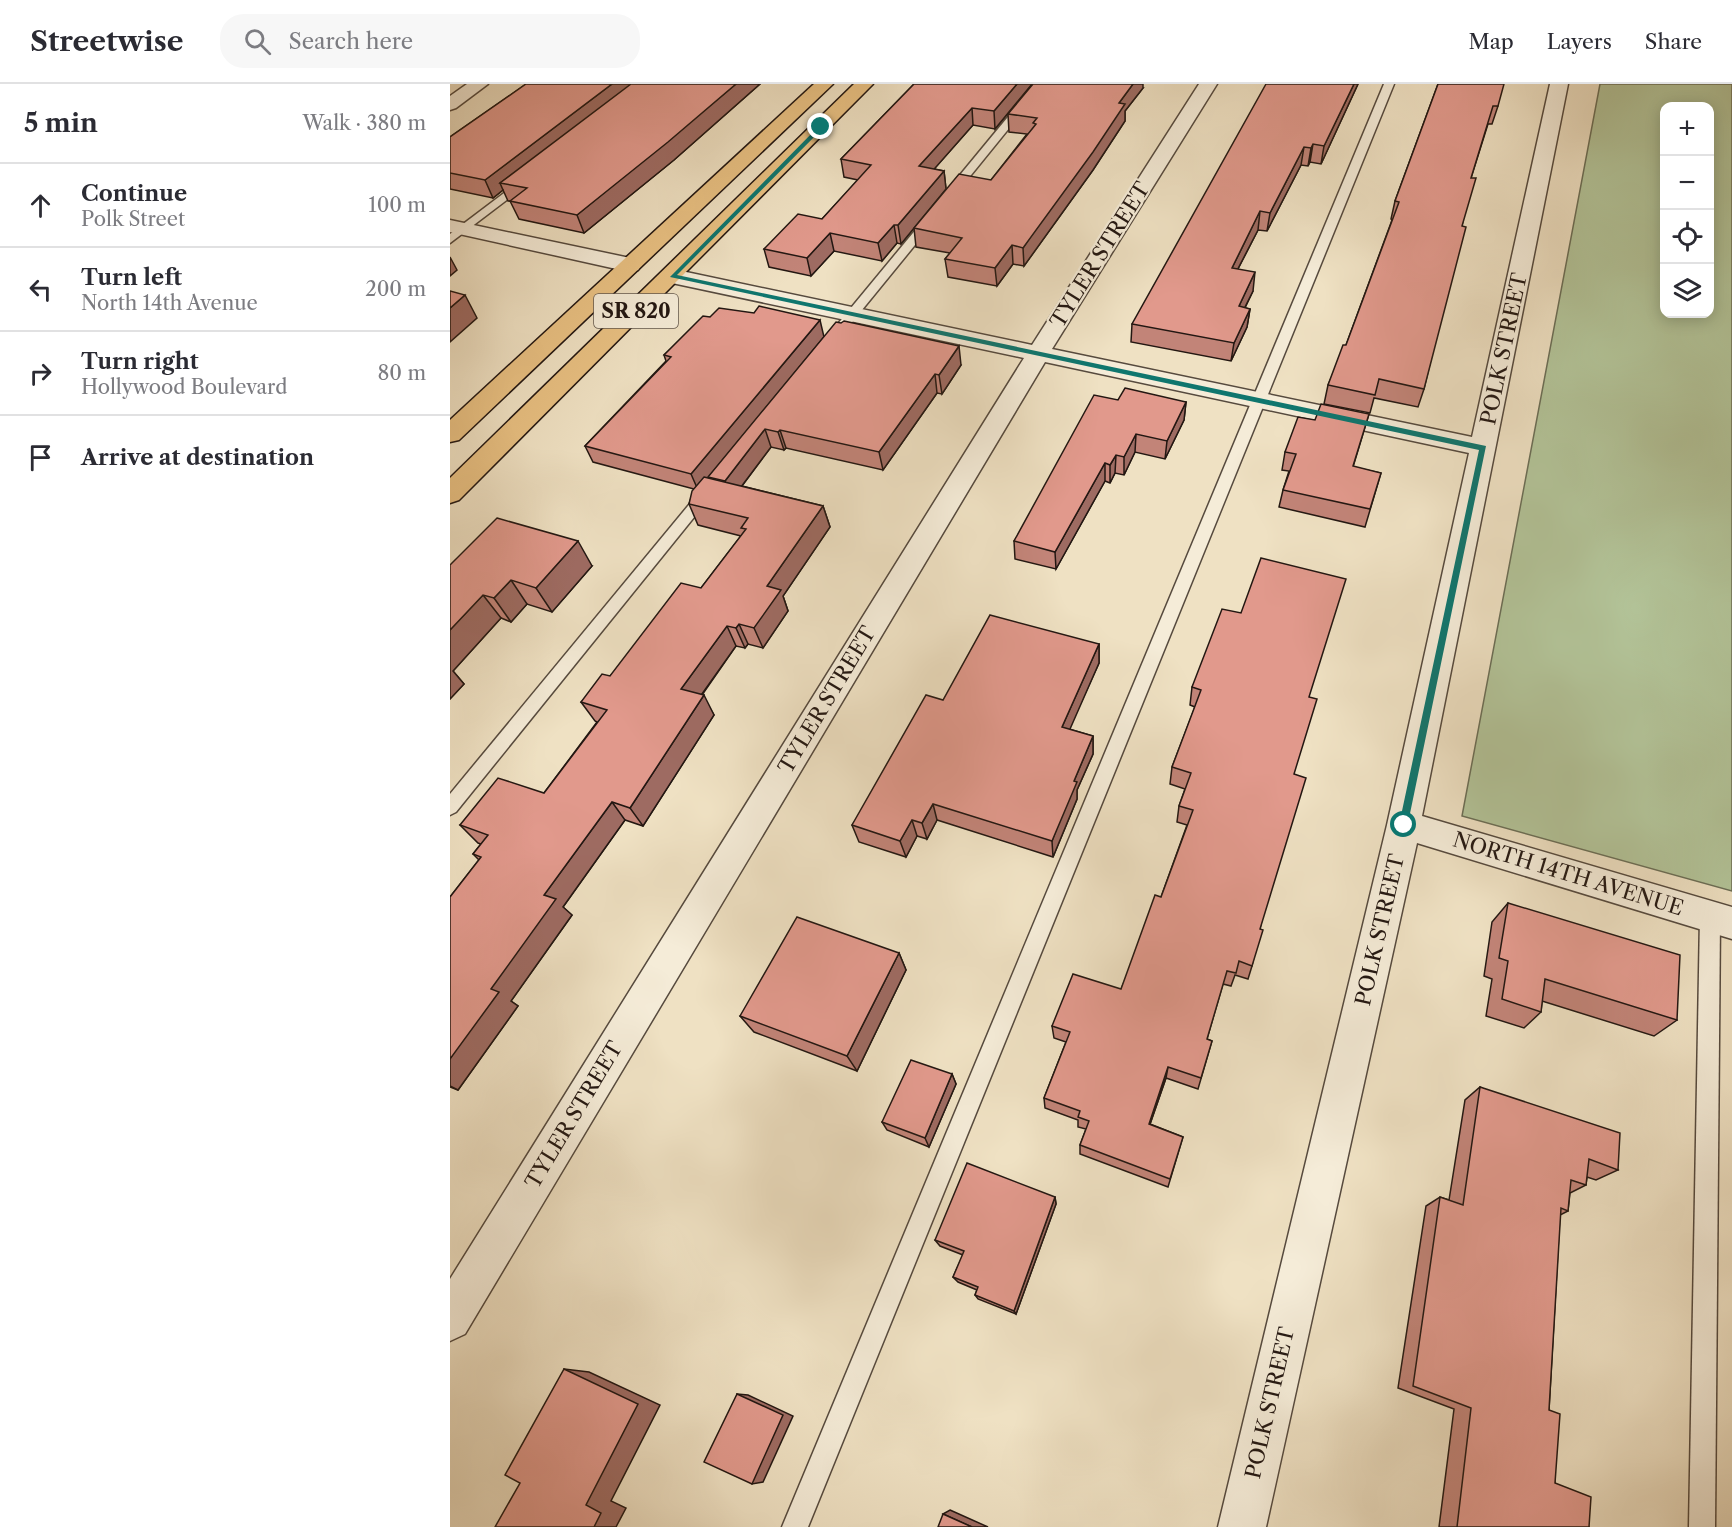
<!DOCTYPE html>
<meta charset="utf-8">
<style>
:root{--surface:#fff;--page:#f7f7f7;--text:#2b2b33;--muted:#7c7c81;--line:#e1e1e2}
body{margin:0;font-family:"Libre Caslon Text",serif;background:var(--page);color:var(--text)}
.controls{position:absolute;right:18px;top:18px;display:grid;overflow:hidden;border-radius:12px;box-shadow:0 3px 15px #0003}
.controls button{width:54px;height:54px;display:grid;place-items:center;padding:0;border:0;border-bottom:2px solid var(--line);background:var(--surface);color:var(--text);font:30px sans-serif}
.stop{position:absolute;width:18px;height:18px;margin:-14px;border:4px solid #0f766e;border-radius:50%;background:#fff}
.stop.end{background:#0f766e;border-color:#fff;box-shadow:0 2px 6px #0008}
.list{margin:0;padding:0;list-style:none}
h2{display:flex;justify-content:space-between;align-items:center;height:78px;margin:0;padding:0 24px;font-size:26px}
h2 small{font-size:20px;font-weight:400;color:var(--muted)}
.list li{display:grid;grid-template-columns:39px 1fr auto;gap:18px;align-items:center;box-sizing:border-box;height:84px;padding:0 24px;border-top:2px solid var(--line)}
.list b{display:block;font-size:22px;white-space:nowrap}
.list p{margin:0;font-size:20px;white-space:nowrap;color:var(--muted)}
.list em{font-size:20px;font-style:normal;color:var(--muted)}
.icon{flex:none;width:33px;height:33px;fill:none;stroke:currentColor;stroke-width:2;stroke-linecap:round;stroke-linejoin:round}
.map{position:relative;flex:none;width:1282px;height:1443px;overflow:hidden}
header{display:flex;align-items:center;gap:36px;box-sizing:border-box;height:84px;padding:0 30px;background:var(--surface);border-bottom:2px solid var(--line)}
header strong{font-size:28px}
nav{display:flex;gap:33px;margin-inline-start:auto;font-size:21px}
.search{width:420px;height:54px;background:var(--page);display:flex;align-items:center;gap:15px;box-sizing:border-box;padding:0 21px;border-radius:24px;color:var(--muted);font-size:22px}
main{display:flex}
aside{flex:1;background:var(--surface)}
.map>svg:first-child{display:block}
.green{fill:#b3c499;stroke:#6b6e56;stroke-width:1.5;fill-rule:evenodd}
.lines{fill:none;stroke-linecap:round;stroke-linejoin:round}
.service-casing{stroke:#564a3e;stroke-width:3}
.minor-casing{stroke:#564a3e;stroke-width:3}
.tertiary-casing{stroke:#564a3e;stroke-width:3}
.primary-casing{stroke:#231712;stroke-width:3}
.service{fill:#f5ecd8;fill-rule:evenodd}
.minor{fill:#f5ecd8;fill-rule:evenodd}
.tertiary{fill:#f5ecd8;fill-rule:evenodd}
.primary{fill:#e8c082;fill-rule:evenodd}
.wall{fill:#c28478;stroke:#231712;stroke-width:1.5}
.shaded-wall{fill:#9e6b62;stroke:#231712;stroke-width:1.5}
.building{fill:#e1998c;stroke:#231712;stroke-width:1.5}
.route{fill:#0f766e}
.labels{text-anchor:middle;stroke-width:4.5;stroke-linejoin:round;paint-order:stroke}
.shield{fill:#f5ecd8;stroke:#62574d;stroke-width:1.5}
.shield-label{font-size:20px;font-weight:bold;fill:#231712}
.street-label{font-size:21px;fill:#231712;stroke:#f5ecd8}
</style>
<header>
<strong>Streetwise</strong>
<div class="search"><svg class="icon" aria-label="search" viewBox="0 0 24 24"><circle cx="10" cy="10" r="6"/><path d="M15 15l6 6"/></svg>Search here</div>
<nav><a>Map</a><a>Layers</a><a>Share</a></nav>
</header>
<main>
<aside>
<h2>5 min<small>Walk · 380 m</small></h2>
<ul class="list">
<li><svg class="icon" aria-label="ahead" viewBox="0 0 24 24"><path d="M12 20V5M6 11l6-6 6 6"/></svg><div><b>Continue</b><p>Polk Street</p></div><em>100 m</em></li>
<li><svg class="icon" aria-label="left" viewBox="0 0 24 24"><path d="M17 20v-9H6M10 6l-5 5 5 5"/></svg><div><b>Turn left</b><p>North 14th Avenue</p></div><em>200 m</em></li>
<li><svg class="icon" aria-label="right" viewBox="0 0 24 24"><path d="M7 20v-9h11M14 6l5 5-5 5"/></svg><div><b>Turn right</b><p>Hollywood Boulevard</p></div><em>80 m</em></li>
<li><svg class="icon" aria-label="arrive" viewBox="0 0 24 24"><path d="M6 21V4h12l-3 4 3 4H6"/></svg><div><b>Arrive at destination</b></div></li>
</ul>
</aside>
<div class="map">
<svg width="1282" height="1443" viewBox="0 0 1282 1443">
<rect width="100%" height="100%" fill="#efe1c3"/>
<filter id="stains"><feTurbulence type="fractalNoise" baseFrequency=".00333" numOctaves="4"/><feColorMatrix values="0 0 0 0 .2 0 0 0 0 .09 0 0 0 0 .02 0 0 0 .5 -.17"/></filter>
<radialGradient id="worn" r=".72"><stop offset=".6" stop-color="#630" stop-opacity="0"/><stop offset="1" stop-color="#630" stop-opacity=".3"/></radialGradient>
<path class="green" d="M1150,0H1282V807L1012,732ZM1214,22H1260V230H1214Z"/>
<g class="lines">
<defs>
<g id="service">
<path d="M585,0H595L504,112H496V108Z"/>
<path d="M934,0H944L358,1443H332Z"/>
<path d="M70,97L79,99L0,159V150Z"/>
<path d="M477,132L487,134L385,259H377V253Z"/>
<path d="M257,403L262,405L264,408L262,411L6,728L0,731V710L252,405Z"/>
<path d="M1260,824L1267,827L1270,833L1265,1443H1239L1250,833L1253,827Z"/>
</g>
<g id="minor">
<path d="M17,0H38L6,24L0,26V12Z"/>
<path d="M749,0H767L602,265L1022,353L1100,0H1118L972,732L1282,823V855L967,759L816,1443H768L937,741L1019,369L595,278L15,1250L0,1257V1195L574,274L222,199L214,197L211,192L214,187L222,185L582,261Z"/>
</g>
<path id="tertiary" d="M0,136L180,174L188,176L191,181L188,186L180,188L0,148Z"/>
<g id="primary">
<path d="M364,0H383L9,356L0,358V336Z"/>
<path d="M404,0H423L9,416L0,419V394Z"/>
</g>
</defs>
<use href="#service" class="service-casing"/>
<use href="#minor" class="minor-casing"/>
<use href="#tertiary" class="tertiary-casing"/>
<use href="#primary" class="primary-casing"/>
<use href="#service" class="service"/>
<use href="#minor" class="minor"/>
<use href="#tertiary" class="tertiary"/>
<use href="#primary" class="primary"/>
</g>
<g class="wall">
<path d="M76,0H310L224,76L134,149L69,135L60,117H58L53,106L43,114L0,105V53Z"/>
<path d="M464,0H582L545,45L523,41L484,85L494,87L496,105L451,160L447,159L432,177L384,167L361,192L319,183L314,165L372,135L408,96L394,93L391,75Z"/>
<path d="M908,0L871,80L860,78L858,82L851,81L817,147L808,146L788,185L803,207L795,224L800,225L797,243L781,277L681,258L682,240Z"/>
<path d="M988,0L1048,22L1042,40H1038L1021,94L1012,142L974,305L968,323L924,314L920,329L874,320L878,301L896,261L942,136L941,135L945,117Z"/>
<path d="M693,4L675,27V37L643,86L574,182L563,180L547,202L498,193L495,175L500,169L466,163L464,144L541,96L577,50L559,48L558,30Z"/>
<path d="M260,233L374,253L511,281L492,310L487,309L433,386L336,364L334,366L321,363L292,402L373,422L380,443L333,512L338,527L313,564L298,560L295,564L286,562L252,611L264,631L193,742L175,736L113,823L122,831L61,917L68,922L8,1006L0,1003V813L29,776L23,770L31,760L28,759L10,741L94,709L147,638L145,637L131,618L160,592L251,504L291,452L248,441L239,420L244,405L143,378L135,362L216,277L214,271Z"/>
<path d="M668,316L736,318L734,336L715,375L685,368L674,391L665,389L660,399L655,397L606,485L565,475L564,457Z"/>
<path d="M919,330L903,383L931,389L915,443L829,423L833,406L839,387L832,386L835,368L865,336Z"/>
<path d="M0,481L142,482L102,528L77,520L61,538L51,534L3,587L14,600L0,615Z"/>
<path d="M791,529L859,613L810,845L802,882L798,895L785,891L781,902L773,900L757,955L762,957L748,1005L716,994L700,1040L733,1053L718,1103L630,1070V1061L636,1045L628,1043V1036L595,1024L594,1014L616,958L604,954L602,942L671,905L711,813L737,741L727,738L729,722L735,705L720,700L722,683L745,623L740,621L742,603Z"/>
<path d="M649,560V579L619,645L643,652V670L627,706V715L603,773L487,736L477,755L467,752L456,773L409,758L402,741L493,616Z"/>
<path d="M1058,819L1227,936L1204,952L1092,917L1091,928L1074,944L1036,932L1042,895L1034,892L1042,838Z"/>
<path d="M449,869L456,886L407,987L304,948L290,932Z"/>
<path d="M502,990L506,1000L479,1063L437,1046L432,1038Z"/>
<path d="M1030,1003L1168,1086L1146,1096L1137,1093L1136,1101L1120,1109L1118,1127L1110,1131L1099,1326L1105,1399L1139,1443H989L1004,1325L948,1304L976,1122L990,1113L999,1116L1015,1016Z"/>
<path d="M605,1113L606,1120L566,1230L528,1215L525,1211L527,1206L508,1198L503,1193L513,1171L490,1162L485,1156Z"/>
</g>
<g class="shaded-wall">
<path d="M162,0H191L50,99L53,106L43,114L35,96Z"/>
<path d="M286,0H310L224,76L134,149L127,131Z"/>
<path d="M567,0H582L545,45L544,27Z"/>
<path d="M683,0H693V4L675,27V37L643,86L574,182L573,164L669,19Z"/>
<path d="M904,0H908L871,80L874,62Z"/>
<path d="M522,24L523,41L471,100L469,82Z"/>
<path d="M863,60L860,78L858,82L861,64Z"/>
<path d="M854,63L851,81L817,147L820,129Z"/>
<path d="M494,87L496,105L451,160L448,141Z"/>
<path d="M810,127L808,146L779,202L782,184Z"/>
<path d="M444,141L447,159L432,177L428,159Z"/>
<path d="M380,149L384,167L361,192L357,174Z"/>
<path d="M562,161L563,180L547,202L545,184Z"/>
<path d="M0,173L7,186L0,192Z"/>
<path d="M805,188L803,207L786,241L789,222Z"/>
<path d="M15,211L27,234L0,258V224Z"/>
<path d="M800,225L797,243L781,277L784,259Z"/>
<path d="M370,236L374,253L248,406L241,390Z"/>
<path d="M509,262L511,281L492,310L489,291Z"/>
<path d="M485,290L487,309L433,386L429,368Z"/>
<path d="M736,318L734,336L715,375L717,357Z"/>
<path d="M315,345L321,363L282,415L275,397Z"/>
<path d="M330,346L336,364L334,366L328,348Z"/>
<path d="M686,350L685,368L674,391V373Z"/>
<path d="M666,371L665,389L660,399V381Z"/>
<path d="M655,379V397L606,485L605,468Z"/>
<path d="M373,422L380,443L333,512L338,527L313,564L304,544L317,502Z"/>
<path d="M128,457L142,482L102,528L86,504Z"/>
<path d="M61,496L77,520L61,538L44,514Z"/>
<path d="M33,511L51,534L3,587L14,600L0,615V546Z"/>
<path d="M289,540L298,560L295,564L286,544Z"/>
<path d="M277,542L286,562L242,624L231,605Z"/>
<path d="M649,560V579L613,661L612,643Z"/>
<path d="M254,611L264,631L193,742L180,724Z"/>
<path d="M643,652V670L627,706V715L603,773L602,757L624,697Z"/>
<path d="M162,718L175,736L113,823L122,831L61,917L68,922L8,1006L0,1002V975L94,811Z"/>
<path d="M483,720L487,736L477,755L472,739Z"/>
<path d="M462,736L467,752L456,773L450,757Z"/>
<path d="M449,869L456,886L407,987L397,972Z"/>
<path d="M718,983L716,994L697,1049L699,1040Z"/>
<path d="M502,990L506,1000L479,1063L475,1054Z"/>
<path d="M605,1113L606,1120L566,1230L564,1227Z"/>
<path d="M114,1285L139,1288L210,1321L161,1417L176,1424L166,1443H144L136,1421Z"/>
<path d="M287,1310L298,1311L343,1332L313,1398L302,1400Z"/>
<path d="M500,1426L538,1443H522L493,1430Z"/>
</g>
<g class="building">
<path d="M76,0H162L35,96L0,89V53Z"/>
<path d="M181,0H286L218,58L127,131L60,117L77,104L50,99Z"/>
<path d="M464,0H567L544,27L522,24L469,82L494,87L448,141H444L428,159L380,149L357,174L314,165L348,130L372,135L421,81L391,75Z"/>
<path d="M583,0H683L669,19L675,20L643,68L573,164L562,161L545,184L495,175L512,154L464,144L509,90L541,96L586,40L583,39L587,34L558,30Z"/>
<path d="M816,0H904L874,62L863,60L861,64L854,63L820,129L810,127L782,184L805,188L789,222L800,225L784,259L682,240Z"/>
<path d="M988,0H1054L1048,22H1043L1021,94H1026L1012,142L1016,143L974,305L929,295L925,311L878,301L893,261H896L949,118L945,117Z"/>
<path d="M0,207L15,211L0,224Z"/>
<path d="M309,222L370,236L241,390L135,362L221,273L214,271L253,232L260,233L269,224L304,229Z"/>
<path d="M394,237L509,262L489,291L485,290L429,368L330,346L328,348L315,345L275,397L258,393L386,238L391,239Z"/>
<path d="M675,304L736,318L717,357L686,350L674,373L666,371L660,381L655,379L605,468L564,457L644,311L668,316Z"/>
<path d="M871,320L919,330L903,382L931,389L920,425L833,406L846,370L835,368L848,333L865,336Z"/>
<path d="M254,393L373,422L317,502L331,506L304,544L289,540L286,544L277,542L231,605L254,611L180,724L162,718L94,811L106,815L41,905L49,908L0,975V813L31,773L23,770L38,751L10,741L48,694L94,709L157,626L131,618L152,590L160,592L231,499L251,504L296,445L291,444L298,434L239,420L242,407Z"/>
<path d="M47,434L128,457L86,504L61,496L44,514L33,511L0,546V481Z"/>
<path d="M811,474L896,495L859,613L867,615L844,690L856,694L810,845L813,846L802,882L789,877L786,889L777,887L757,955L762,957L751,994L718,983L699,1040L733,1053L720,1095L630,1061L639,1037L628,1033L630,1027L594,1014L620,948L602,942L623,890L671,905L705,811L711,813L743,726L729,722L741,689L722,683L751,606L742,603L772,525L791,529Z"/>
<path d="M540,531L649,560L612,643L643,652L624,697L627,698L602,757L483,720L472,739L462,736L450,757L402,741L476,611L493,616Z"/>
<path d="M1058,819L1230,871L1227,936L1095,895L1091,928L1052,915L1058,877L1049,874Z"/>
<path d="M347,833L449,869L397,972L290,932Z"/>
<path d="M461,976L502,990L475,1054L432,1038Z"/>
<path d="M1030,1003L1170,1049L1168,1086L1139,1075L1136,1101L1121,1096L1118,1127L1111,1124L1099,1326L1110,1330L1105,1399L1141,1413L1139,1443H1007L1021,1324L963,1302L990,1113L1013,1121Z"/>
<path d="M517,1079L605,1113L564,1227L525,1211L528,1203L503,1193L514,1167L485,1156Z"/>
<path d="M114,1285L188,1320L136,1421L151,1429L144,1443H45L70,1399L55,1391Z"/>
<path d="M287,1310L333,1331L302,1400L254,1378Z"/>
<path d="M493,1430L522,1443H488Z"/>
</g>
<path class="route" d="M369,42L374,43L227,191L1036,362L957,744H950L949,741L1029,366L220,193Z"/>
<g class="labels">
<rect class="shield" x="144" y="210" width="84" height="34" rx="4.5"/>
<g class="shield-label">
<text x="186" y="234">SR 820</text>
</g>
<g class="street-label">
<text transform="translate(650 171) rotate(-58)" y="7">TYLER STREET</text>
<text transform="translate(1054 265) rotate(-78)" y="7">POLK STREET</text>
<text transform="translate(377 616) rotate(-59)" y="7">TYLER STREET</text>
<text transform="translate(1118 790) rotate(17)" y="7">NORTH 14TH AVENUE</text>
<text transform="translate(930 846) rotate(-77)" y="7">POLK STREET</text>
<text transform="translate(124 1031) rotate(-59)" y="7">TYLER STREET</text>
<text transform="translate(820 1319) rotate(-77)" y="7">POLK STREET</text>
</g>
</g>
<rect width="100%" height="100%" filter="url(#stains)"/>
<rect width="100%" height="100%" fill="url(#worn)"/>
</svg>
<div class="controls">
<button>+</button>
<button>−</button>
<button><svg class="icon" aria-label="locate" viewBox="0 0 24 24"><circle cx="12" cy="12" r="6"/><path d="M12 2v4M12 18v4M2 12h4M18 12h4"/></svg></button>
<button><svg class="icon" aria-label="layers" viewBox="0 0 24 24"><path d="M12 4l9 5-9 5-9-5zM3 14l9 5 9-5"/></svg></button>
</div>
<div class="stop" style="left:954px;top:741px"></div>
<div class="stop end" style="left:371px;top:43px"></div>
</div>
</main>
